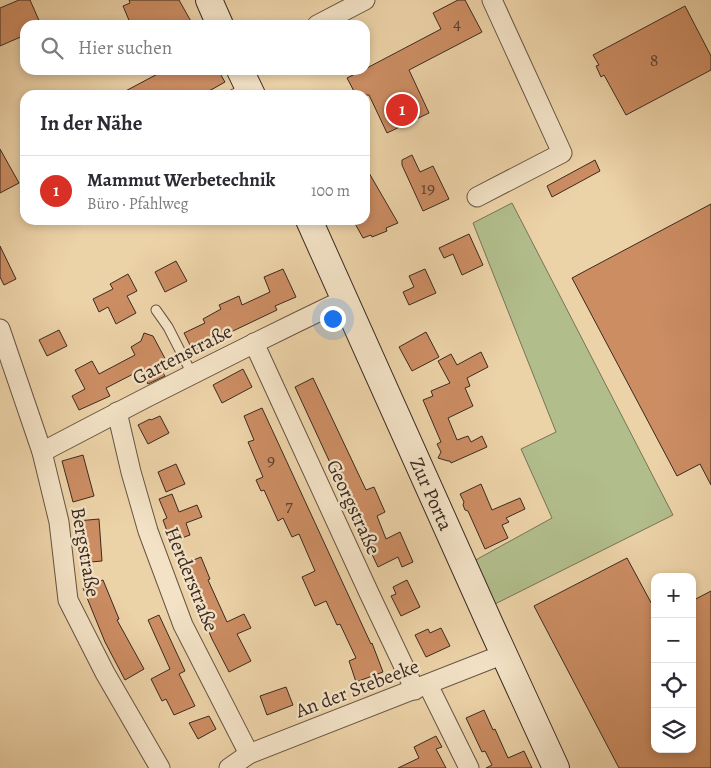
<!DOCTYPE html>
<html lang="de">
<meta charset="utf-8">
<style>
:root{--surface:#fff;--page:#f2f2f3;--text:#2b2b33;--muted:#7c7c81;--line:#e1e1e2;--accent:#d93025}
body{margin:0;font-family:Alegreya,serif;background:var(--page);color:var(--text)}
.controls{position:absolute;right:15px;bottom:15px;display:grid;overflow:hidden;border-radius:10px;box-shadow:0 2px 8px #0003}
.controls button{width:45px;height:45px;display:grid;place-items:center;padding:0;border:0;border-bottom:1px solid var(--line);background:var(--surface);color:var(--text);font:25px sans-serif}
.you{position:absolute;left:332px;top:318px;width:18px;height:18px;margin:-12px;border:4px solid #fff;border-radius:50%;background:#1a73e8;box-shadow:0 0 0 8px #1a73e833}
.badge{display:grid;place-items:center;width:32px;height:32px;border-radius:50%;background:var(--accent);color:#fff;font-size:16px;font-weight:700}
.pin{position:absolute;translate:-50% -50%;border:2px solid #fff;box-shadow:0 1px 5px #0006}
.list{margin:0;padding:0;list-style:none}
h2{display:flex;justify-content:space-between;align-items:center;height:65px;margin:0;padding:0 20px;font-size:21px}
h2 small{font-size:16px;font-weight:400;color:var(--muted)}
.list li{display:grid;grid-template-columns:32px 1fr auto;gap:15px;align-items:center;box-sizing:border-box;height:70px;padding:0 20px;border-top:1px solid var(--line)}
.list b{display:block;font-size:19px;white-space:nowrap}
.list p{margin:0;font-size:16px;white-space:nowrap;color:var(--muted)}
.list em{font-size:16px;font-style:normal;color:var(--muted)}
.icon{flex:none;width:28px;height:28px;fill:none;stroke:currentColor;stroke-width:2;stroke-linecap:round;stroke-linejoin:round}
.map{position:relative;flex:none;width:711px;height:768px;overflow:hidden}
.search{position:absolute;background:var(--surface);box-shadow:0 2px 8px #0003;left:20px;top:20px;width:350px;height:55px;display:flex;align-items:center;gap:12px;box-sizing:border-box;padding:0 18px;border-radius:15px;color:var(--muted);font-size:19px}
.panel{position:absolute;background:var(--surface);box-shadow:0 2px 8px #0003;left:20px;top:90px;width:350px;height:135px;border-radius:15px}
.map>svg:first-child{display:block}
.green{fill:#b2bd8c;stroke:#767457}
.building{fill:#cc8d63;stroke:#3b2a22}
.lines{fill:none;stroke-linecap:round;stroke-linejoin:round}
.service-casing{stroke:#675443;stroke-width:11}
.minor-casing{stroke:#675443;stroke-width:21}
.secondary-casing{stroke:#3b2a22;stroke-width:28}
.service{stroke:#f3e2c6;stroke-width:9}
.minor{stroke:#f3e2c6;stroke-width:19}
.secondary{stroke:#f3e2c6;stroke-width:26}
.labels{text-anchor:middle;stroke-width:4.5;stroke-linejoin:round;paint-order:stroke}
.number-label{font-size:18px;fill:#5f4332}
.street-label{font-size:20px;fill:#3b2a22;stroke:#f3e2c6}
</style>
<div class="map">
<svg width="711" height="768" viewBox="0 0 711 768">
<rect width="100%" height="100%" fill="#ecd2a7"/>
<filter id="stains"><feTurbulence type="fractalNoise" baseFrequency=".004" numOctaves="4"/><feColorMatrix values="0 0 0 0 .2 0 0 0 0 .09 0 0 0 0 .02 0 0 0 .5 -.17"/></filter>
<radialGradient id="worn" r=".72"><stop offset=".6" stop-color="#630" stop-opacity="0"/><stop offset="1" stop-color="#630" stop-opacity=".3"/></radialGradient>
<path class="green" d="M512,203L673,515L491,606L472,562L552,518L521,449L556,432L473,223Z"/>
<g class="building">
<path d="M19,0H30L41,25H25V35L0,46V8Z"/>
<path d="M129,0H179L193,25H131L123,6L130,3Z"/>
<path d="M458,0H465L482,32L409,70L429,113L387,133L369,95H356L347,78L363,70H365V69L441,29L433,13Z"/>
<path d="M685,6L711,56V70L626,115L604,75L601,77L596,66L599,65L593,55Z"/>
<path d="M165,70H218L225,82L202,95H118Z"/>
<path d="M0,149L19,183L0,193Z"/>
<path d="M412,155L420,172L433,166L449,199L423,211L402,165V160Z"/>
<path d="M595,160L600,171L552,197L547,186Z"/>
<path d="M365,166L398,223L386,228L387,231L372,237L371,235L363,238L353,220H365Z"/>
<path d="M711,204V485L700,464L677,476L572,278Z"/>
<path d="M469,234L483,265L462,275L453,254L444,258L439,248Z"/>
<path d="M0,246L16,279L4,285L0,277Z"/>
<path d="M176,261L187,281L165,292L155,272Z"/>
<path d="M283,269L296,297L275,306L277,310L214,340L215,342L194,353L184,333L205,323L203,319L221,309L219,305L239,296L242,305L270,292L264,277Z"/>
<path d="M425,269L436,293L409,305L403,292L414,287L409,276Z"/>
<path d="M128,274L137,291L127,296L136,313L116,324L108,307L99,312L93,299L113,289L110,284Z"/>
<path d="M59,330L67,346L47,356L39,340Z"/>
<path d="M426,332L439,357L412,371L399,347Z"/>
<path d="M144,333L153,336L169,366L161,370L165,376L148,384L141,370L106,388L110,396L79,410L72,396L85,389L75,370L92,361L99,374L135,355L131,347L141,341Z"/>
<path d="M481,352L488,367L467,378L470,386L465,388L473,406L448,418L457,440L468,436L471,442L482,436L487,447L451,463L450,461H448L438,458L441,452L437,444L441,442L423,400L433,396L431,391L450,383L438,361L451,354L457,365Z"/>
<path d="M243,369L252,387L222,403L213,385Z"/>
<path d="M313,378L366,490L374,487L385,512L377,516L386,539L400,532L413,562L402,567L398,557L378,567L352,512L355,511L340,479L338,480L295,387Z"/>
<path d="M262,408L346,590L371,644L372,643L383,672L356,682L349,661L356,658L340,624L337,625L326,601L315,606L302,577L315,571L299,534L292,537L283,518L278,521L264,490L261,491L256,480L263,477L248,442L254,440L244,416Z"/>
<path d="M160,416L169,433L148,444L138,425L150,419L151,420Z"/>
<path d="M83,455L94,496L73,502L62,461Z"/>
<path d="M176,464L185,484L166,492L158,472Z"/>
<path d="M481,484L492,510L520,498L525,509L506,518L509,522L502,525L508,538L485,549L468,511L465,510L463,505L464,502L460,494Z"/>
<path d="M172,494L179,512L197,505L202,517L186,523L190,535L171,542L163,520L167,518L159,499Z"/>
<path d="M99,519L102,561L80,563L77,521Z"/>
<path d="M201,557L210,579L208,580L227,622L244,614L251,628L237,634L251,661L229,672L212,639L181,565Z"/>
<path d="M627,558L655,610V749H692V601L711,591V768H619L534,606Z"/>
<path d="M103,580L119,619L117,620L144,669L125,680L105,642L83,588Z"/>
<path d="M407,580L420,607L401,616L391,596L396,594L393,587Z"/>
<path d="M159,615L185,671L179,674L195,706L174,715L166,699L162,701L151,679L170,669L148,620Z"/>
<path d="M441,628L450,646L426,657L415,635L428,629L430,633Z"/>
<path d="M286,687L293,705L267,715L260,696Z"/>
<path d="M484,710L493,730L495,729L508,758L524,751L532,768H486L492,765L485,751L482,752L466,718Z"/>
<path d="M209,716L216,729L198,739L189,723Z"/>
<path d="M436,736L442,747L436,749L446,768H398L419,758L414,747Z"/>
</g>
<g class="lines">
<defs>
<g id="service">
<path d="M232,95L245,88"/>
<path d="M156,310L168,327L192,374"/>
</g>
<g id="minor">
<path d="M317,25L365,0"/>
<path d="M477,197L562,153L492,0"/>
<path d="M0,329L42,452L59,522L68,600L105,673L160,768"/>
<path d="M254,343L369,593L415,690"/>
<path d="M117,412L131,472L148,531L183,625L249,754"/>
<path d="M42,452C142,399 243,348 345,299"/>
<path d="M428,685L469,768"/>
<path d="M229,768L249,754L504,654"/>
</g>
<g id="secondary">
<path d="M209,0L220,25"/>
<path d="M240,70L252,95"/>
<path id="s1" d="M309,220L490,624L556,768"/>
</g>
</defs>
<use href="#service" class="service-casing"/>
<use href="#minor" class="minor-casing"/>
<use href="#secondary" class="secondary-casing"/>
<use href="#service" class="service"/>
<use href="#minor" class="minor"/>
<use href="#secondary" class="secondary"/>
</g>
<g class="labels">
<g class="number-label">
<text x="457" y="29">4</text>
<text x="654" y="66">8</text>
<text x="428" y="194">19</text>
<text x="271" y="466">9</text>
<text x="289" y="511">7</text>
</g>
<g class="street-label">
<text transform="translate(182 354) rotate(-27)" y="7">Gartenstraße</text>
<text dy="7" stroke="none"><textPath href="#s1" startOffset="300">Zur Porta</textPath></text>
<text transform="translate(354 507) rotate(65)" y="7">Georgstraße</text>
<text transform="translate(86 552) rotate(80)" y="7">Bergstraße</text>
<text transform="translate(192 579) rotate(68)" y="7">Herderstraße</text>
<text transform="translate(357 688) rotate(-21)" y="7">An der Stebeeke</text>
</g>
</g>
<rect width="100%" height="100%" filter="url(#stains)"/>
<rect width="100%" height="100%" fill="url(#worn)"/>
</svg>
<div class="controls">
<button>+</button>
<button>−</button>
<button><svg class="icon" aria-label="locate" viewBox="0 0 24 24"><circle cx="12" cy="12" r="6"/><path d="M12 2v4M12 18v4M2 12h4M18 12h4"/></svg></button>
<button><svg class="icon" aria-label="layers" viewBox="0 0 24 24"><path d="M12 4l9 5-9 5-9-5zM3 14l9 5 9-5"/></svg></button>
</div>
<div class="you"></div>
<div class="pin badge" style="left:402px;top:110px">1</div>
<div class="search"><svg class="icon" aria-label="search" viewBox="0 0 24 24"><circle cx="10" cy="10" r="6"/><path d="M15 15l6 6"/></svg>Hier suchen</div>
<section class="panel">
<h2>In der Nähe<small></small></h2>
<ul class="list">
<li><span class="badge">1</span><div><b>Mammut Werbetechnik</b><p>Büro · Pfahlweg</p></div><em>100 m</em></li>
</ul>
</section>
</div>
